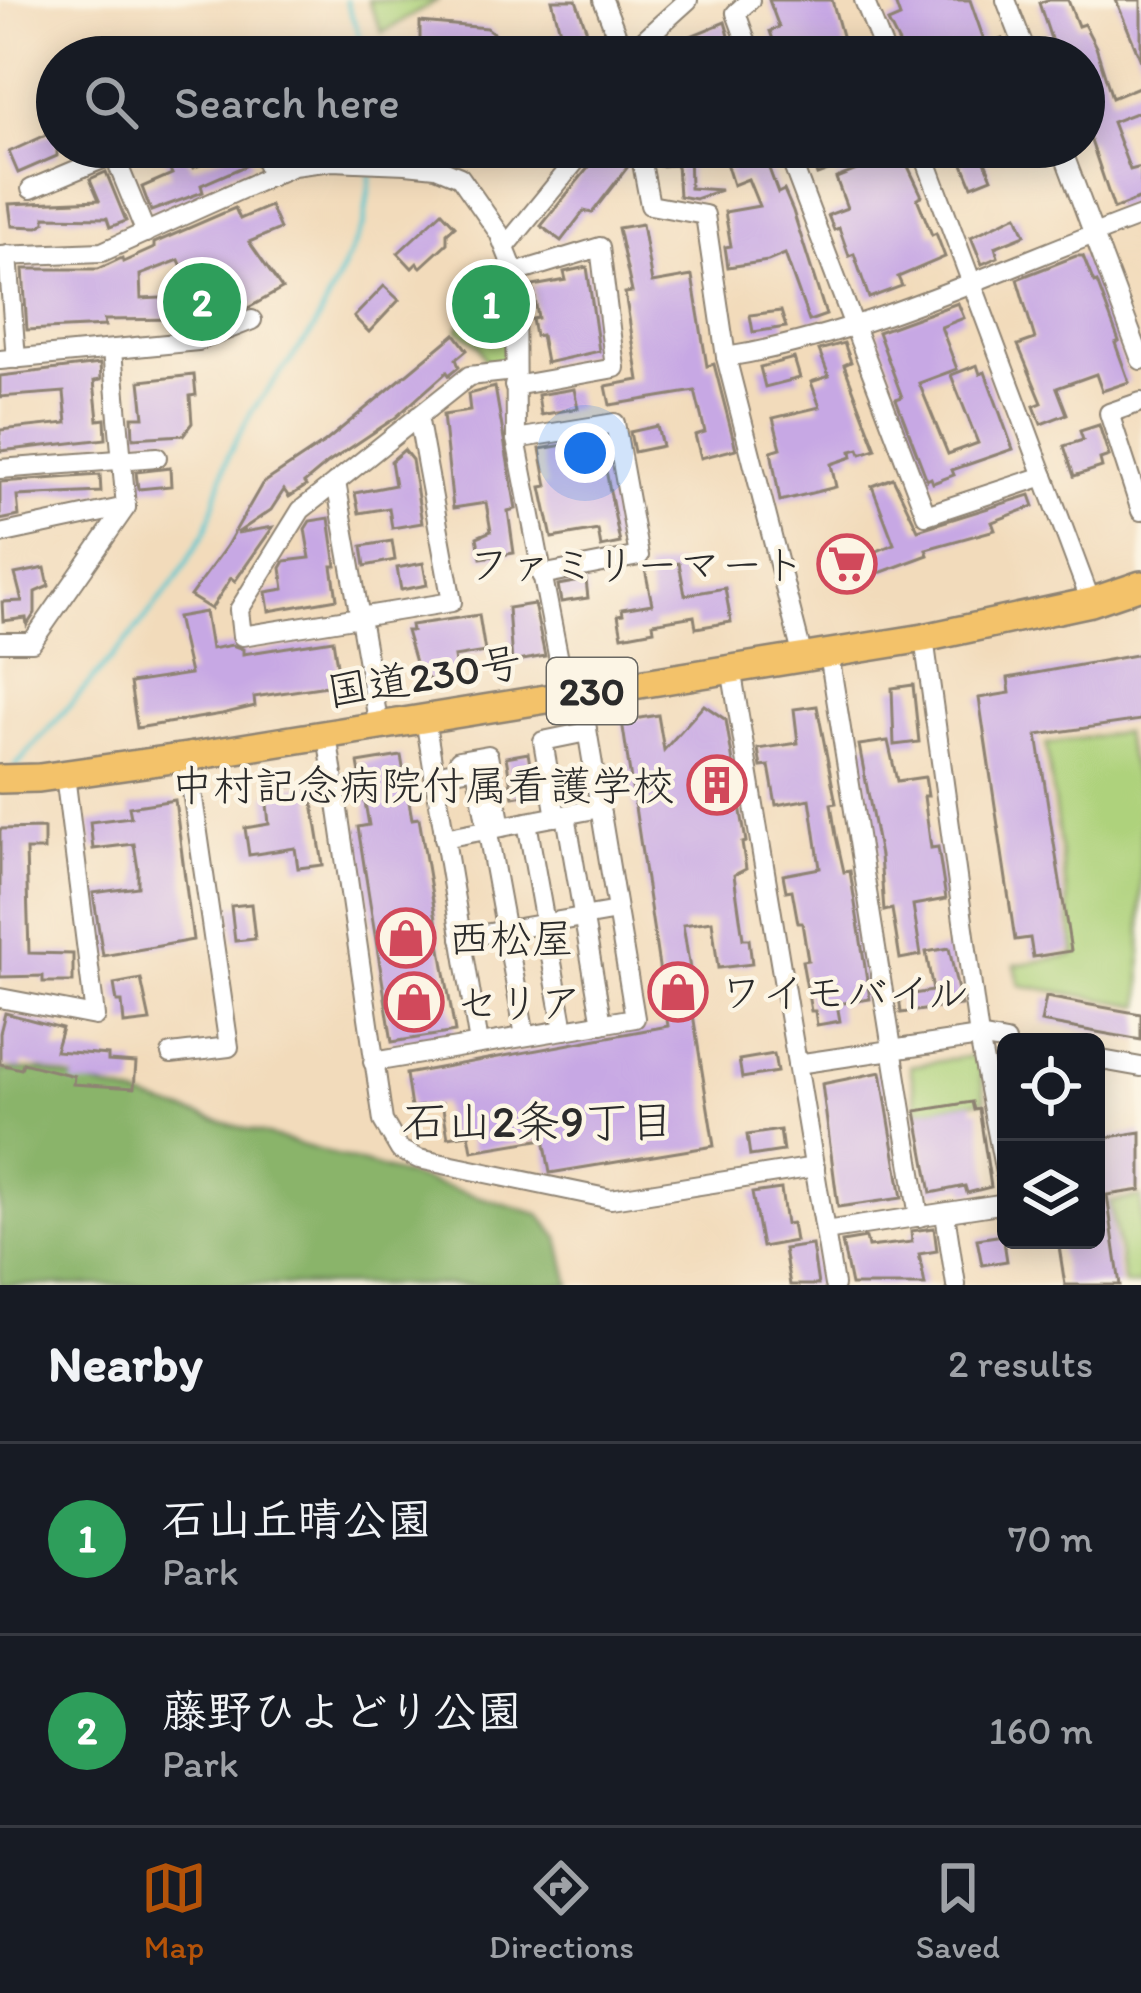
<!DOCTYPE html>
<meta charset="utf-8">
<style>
:root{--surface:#171b24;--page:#20242c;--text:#f1f3f6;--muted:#9ea1a6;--line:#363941;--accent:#b45309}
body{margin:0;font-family:Itim,"Klee One",sans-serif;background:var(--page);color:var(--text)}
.controls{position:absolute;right:36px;bottom:36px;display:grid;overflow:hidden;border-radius:18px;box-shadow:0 6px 30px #0003}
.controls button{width:108px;height:108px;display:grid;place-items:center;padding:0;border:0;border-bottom:3px solid var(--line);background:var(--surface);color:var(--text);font:60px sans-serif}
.you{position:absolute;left:585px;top:453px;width:42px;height:42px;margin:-30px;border:9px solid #fff;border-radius:50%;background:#1a73e8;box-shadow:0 0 0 18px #1a73e833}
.badge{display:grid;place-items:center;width:78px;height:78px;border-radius:50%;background:var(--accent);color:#fff;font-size:39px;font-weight:700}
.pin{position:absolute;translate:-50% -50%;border:6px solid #fff;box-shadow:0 3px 12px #0006}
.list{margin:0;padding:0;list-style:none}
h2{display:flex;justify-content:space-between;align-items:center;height:156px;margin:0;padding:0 48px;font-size:51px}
h2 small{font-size:39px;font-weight:400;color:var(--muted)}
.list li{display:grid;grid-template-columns:78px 1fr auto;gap:36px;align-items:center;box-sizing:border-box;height:192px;padding:0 48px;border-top:3px solid var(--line)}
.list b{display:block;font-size:45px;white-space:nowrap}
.list p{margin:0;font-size:39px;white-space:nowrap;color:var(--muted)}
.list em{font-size:39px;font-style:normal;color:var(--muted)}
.icon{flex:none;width:66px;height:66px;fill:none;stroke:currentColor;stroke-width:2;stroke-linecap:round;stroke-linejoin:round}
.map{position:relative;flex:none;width:1141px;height:1285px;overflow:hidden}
.search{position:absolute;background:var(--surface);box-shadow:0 6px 30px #0003;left:36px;right:36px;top:36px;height:132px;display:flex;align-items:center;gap:30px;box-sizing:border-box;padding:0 42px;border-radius:66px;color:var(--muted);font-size:45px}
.sheet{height:540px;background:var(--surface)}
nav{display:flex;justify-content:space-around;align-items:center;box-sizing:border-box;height:168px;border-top:3px solid var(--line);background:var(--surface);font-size:33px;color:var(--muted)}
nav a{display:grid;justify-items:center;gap:6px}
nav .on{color:var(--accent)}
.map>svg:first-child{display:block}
.green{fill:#aed27b;stroke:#6c7e53;stroke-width:3}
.forest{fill:#8ab46b;stroke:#5a704b;stroke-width:3}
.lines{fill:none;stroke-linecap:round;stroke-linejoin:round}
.stream{stroke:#59c6cf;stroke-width:4.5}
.building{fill:#c7a8e4}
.minor-casing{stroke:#8e8373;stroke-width:22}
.highway-casing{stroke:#8e8373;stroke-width:32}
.minor{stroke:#fff;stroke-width:18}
.highway{stroke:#f3c26a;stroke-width:27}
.labels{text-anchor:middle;stroke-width:9;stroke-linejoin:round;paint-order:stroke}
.shield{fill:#fcf5e5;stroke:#6a6863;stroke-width:3}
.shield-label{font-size:39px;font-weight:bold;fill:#2b2b2b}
.poi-label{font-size:42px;fill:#2b2b2b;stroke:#fcf5e5;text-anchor:start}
.street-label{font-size:42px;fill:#2b2b2b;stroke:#fcf5e5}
.neighbourhood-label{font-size:45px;fill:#2b2b2b;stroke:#fcf5e5}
</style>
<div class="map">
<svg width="1141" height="1285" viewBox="0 0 1141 1285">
<rect width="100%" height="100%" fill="#fcf5e5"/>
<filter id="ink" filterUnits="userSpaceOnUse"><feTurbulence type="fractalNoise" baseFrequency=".00833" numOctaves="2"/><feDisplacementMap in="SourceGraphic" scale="24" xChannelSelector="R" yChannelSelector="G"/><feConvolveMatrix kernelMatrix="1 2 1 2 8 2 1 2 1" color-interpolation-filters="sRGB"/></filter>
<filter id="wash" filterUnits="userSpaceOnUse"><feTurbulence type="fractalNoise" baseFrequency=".004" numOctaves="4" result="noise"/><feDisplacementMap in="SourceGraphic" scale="48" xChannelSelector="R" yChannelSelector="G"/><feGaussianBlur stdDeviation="2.7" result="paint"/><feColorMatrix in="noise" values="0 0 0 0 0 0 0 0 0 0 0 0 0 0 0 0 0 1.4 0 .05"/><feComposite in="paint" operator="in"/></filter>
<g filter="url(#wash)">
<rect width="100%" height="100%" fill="#f2dbbb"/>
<g class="green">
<path d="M368,0H438L382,33Z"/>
<path d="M506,272L511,353L504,364H487L479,345L458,329L488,279Z"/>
<path d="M211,281L224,312L187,330L183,292Z"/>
<path d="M1123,732L1141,799V1006L1020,985L1015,965L1075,955L1046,744Z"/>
<path d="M972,1056L979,1061L985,1100L918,1111L910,1066Z"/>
<path d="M1141,1197V1285H1125L1110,1202Z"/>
</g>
<path class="forest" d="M0,1070H43L539,1214L559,1238L570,1285H0Z"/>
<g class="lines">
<g class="stream">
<path d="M346,0L367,57"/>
<path d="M16,766L131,636L175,581L207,529L228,456L252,411L314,329L364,224L372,167"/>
</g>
</g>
<g id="blocks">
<g class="building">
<path d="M552,0H576L596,57H560L555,36L561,35Z"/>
<path d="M769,0H832L848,57H779L770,31L779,27Z"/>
<path d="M894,0H970L984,40L948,52L950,57H906L888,22L900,17Z"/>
<path d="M1047,0H1068L1078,26L1084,24L1096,47L1112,98L1141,86V111L1112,122L1130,170L1141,167V198L1114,209L1090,138L1084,140V57H1057L1039,3Z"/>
<path d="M1116,0H1141V61Z"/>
<path d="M420,22L487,28L497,36L495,50L458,45V42L420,41Z"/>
<path d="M725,22L735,57H682L676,42Z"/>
<path d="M1002,39L1009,57H958L957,56Z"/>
<path d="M57,130V156L18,173L9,152Z"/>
<path d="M160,147H180L193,168L246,147L252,163L201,185L203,192L151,211L142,187L172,174Z"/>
<path d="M721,147H761L778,193L784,190L793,211L826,315L809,321L785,254L768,261L728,267L725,247L731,246L725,212L759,206L748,179L733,185Z"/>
<path d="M807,147H832L839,167L817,175Z"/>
<path d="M874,147H899L922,196L917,198L932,235L936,233L945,257L898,277L902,286L869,298L854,254L849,256L839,228L834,230L828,215L847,208L836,178L880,161Z"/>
<path d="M956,147H979L992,178L972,186Z"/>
<path d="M626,148L629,165L592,213L584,211L561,241L541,226L601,152Z"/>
<path d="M689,148L690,188L721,190L695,199L679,196L677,165L660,166L659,149Z"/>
<path d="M106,172L126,221L110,227L107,218L45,217V223L38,227L12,226L9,204L99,200L90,179Z"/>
<path d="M270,206L280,229L249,242L282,289L250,307L230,314L215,274L190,285L179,260L140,275L141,299L181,297L182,319L104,320L105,326L27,330L23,269H98L122,258L123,262L154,248V243L235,208L240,219Z"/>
<path d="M442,212L455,226L447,233V243L421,267L417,263L412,268L398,253Z"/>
<path d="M1017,215L1025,235L995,247L998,257L982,264L971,237Z"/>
<path d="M642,224L652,283L692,276L707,366L714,364L736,449L701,458L695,435L705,432L695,391L610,405L606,386L639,380L625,293L632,292L618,228Z"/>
<path d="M1076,256H1083L1094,283L1097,282L1119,341L1115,343L1129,382L1102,391L1096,374L1057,388L1067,414L1041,424L1034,406L1042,403L1018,345L1035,339L1017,279Z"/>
<path d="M587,267L599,351L546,363L541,335L535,336L532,319L538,318L533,286L566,280L564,272Z"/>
<path d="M384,286L399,300L369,332L354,317Z"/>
<path d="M958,303L964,318L941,327L957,369L919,383L948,454L978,443L951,375L977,365L980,374L985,372L1013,449L952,470L954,475L933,483L931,478L927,480L896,399L902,397L878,332Z"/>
<path d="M781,311L786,327L753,332L750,315Z"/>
<path d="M455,334L467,350L456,359L459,367L449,375L447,372L395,418L328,463L304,483L306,486L289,497L284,490L271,510L237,533L273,527L235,581L231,578L211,609L190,596L226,547L262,484L325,442Z"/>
<path d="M844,343L851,362L844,365L876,449L861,454L859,449L851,451L852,457L831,464L836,487L780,501L771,451L781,448L773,418L820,407L811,382L829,376L819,350Z"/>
<path d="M794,358L800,378L765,387L760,367Z"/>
<path d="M100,364L101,380L94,381L98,420L105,419L106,439L0,451V430L67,423L64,392L0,397V376Z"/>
<path d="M194,375L196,395L190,396L192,423L183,435L133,438L132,417H144L140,381Z"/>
<path d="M495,387L516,509L508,511L514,553L481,558L477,537L491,531L486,503L453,508L443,415L470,411L468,394Z"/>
<path d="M574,389L578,408L541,415L538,395Z"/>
<path d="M1099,425L1109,456L1100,459L1102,467L1074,476L1064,446L1083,440L1080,431Z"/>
<path d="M657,426L662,446L634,452L630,432Z"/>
<path d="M600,439L620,543L601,547L598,530L552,538L541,487L547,486L540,449Z"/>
<path d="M404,450L412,460L422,523L392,528L389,508L359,513L355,493L395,485L391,461Z"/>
<path d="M170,468L171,486L138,489L136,472Z"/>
<path d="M100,475L101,492L17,496L19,516L0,520V482Z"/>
<path d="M893,478L918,530L1030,495L1034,506L992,522L995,530L926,549L928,555L882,572L827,580L823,553L866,546L868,555L894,544L872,486Z"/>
<path d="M329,518L336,566H332L337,599L269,611L266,592L284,589L281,568L285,561L310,558L305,529L310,521Z"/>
<path d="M392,541L395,560L365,566L362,546Z"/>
<path d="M423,563L427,585L401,590L397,568Z"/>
<path d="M679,563L685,595L725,588L731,622L696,628L694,616L653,623L654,630L622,636L618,615L623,614L622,609L652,604L645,569Z"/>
<path d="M45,568L49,586L35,592V613L27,625L26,618L3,621L2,602L22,601L15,574Z"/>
<path d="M586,580L588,598L561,602L558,585Z"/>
<path d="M534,604L545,656L512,662L508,608Z"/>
<path d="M205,612L211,649L232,645L243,649V654L333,640L340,684L254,697L255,706L222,714L137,728L130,683L190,674L177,617Z"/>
<path d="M479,615L485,652L454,657L457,676L432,681L418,673L406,631H412L411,625Z"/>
<path d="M1141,654V720L1037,735L1071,951L1033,957L1030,938L1015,940L979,698L1010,693L1008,678Z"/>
<path d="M913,685L919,742L894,745L892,688Z"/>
<path d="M704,705L726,720L746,842L742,843L746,869L734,875L743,939H749L752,964L718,968L712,921L683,925L696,1007L692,1008L714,1146L550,1173L544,1139L472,1151L469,1134L448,1137L442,1103L411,1108L406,1074L668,1026L622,721L658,715L664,750Z"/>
<path d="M817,706L836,803L831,804L836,836L844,872L850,871L870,999L837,1004L840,1021L817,1025L815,1011H811L802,961L808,960L802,923H798L792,890L786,891L783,875L820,868L810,799L776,805L769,766L761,767L758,749L798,743L794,709Z"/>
<path d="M888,741L897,781L925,777L928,796H924L931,848L938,847L946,899L913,905L921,955L900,959L892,909L884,911L880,856L859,745Z"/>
<path d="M528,753L535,793L513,797L506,757Z"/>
<path d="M401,756L412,819L419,818L455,1032L392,1042L358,827L369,825L358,763Z"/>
<path d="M310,785L323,865L298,868L295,848L249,855L245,828L269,824L266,794L278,792V788Z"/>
<path d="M175,800L193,940L103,956L93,893L138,887V869L134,844L93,849L90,822L131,817L129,807Z"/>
<path d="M44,828V850H26L29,953L73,954V982H43V976L0,977V829Z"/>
<path d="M251,904L255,939L235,941L231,906Z"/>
<path d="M949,948L961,1005L901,1013L899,996L933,991L926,952Z"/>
<path d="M141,979L150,1021L124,1024L122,1002H117L114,984Z"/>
<path d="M1046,997L1141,1014V1040L1041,1022Z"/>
<path d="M5,1013L62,1028L55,1051L108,1055V1061L136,1063L134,1088L73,1084L74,1076L23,1063L21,1069L0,1064V1033Z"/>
<path d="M774,1054L777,1072L742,1078L739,1060Z"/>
<path d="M881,1072L902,1198L838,1207L822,1084Z"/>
<path d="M972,1102L974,1110L979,1109L991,1187L967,1193L965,1186L931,1193L916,1111Z"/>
<path d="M780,1130L783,1151L750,1156L747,1135Z"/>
<path d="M1141,1132V1190L1107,1195L1120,1285H1065L1058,1240H1096V1178L1103,1177L1096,1139Z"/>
<path d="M781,1189L786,1224L792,1223L795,1241L762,1247L752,1193Z"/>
<path d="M934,1228L937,1251L919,1254L925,1285H851L842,1242L866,1238L868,1247L912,1242L911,1231Z"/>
<path d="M1003,1235L1007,1261L982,1265L977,1239Z"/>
<path d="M812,1245L818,1285H790L784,1249Z"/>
</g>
</g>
</g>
<g filter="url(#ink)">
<use href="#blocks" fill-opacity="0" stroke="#8e8373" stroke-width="3"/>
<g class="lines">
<defs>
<g id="minor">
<path d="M603,0L625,57"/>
<path d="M750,0L736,13L752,57"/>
<path d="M864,0L887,57"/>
<path d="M1006,0L1028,57"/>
<path d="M437,57V53"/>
<path d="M625,57L688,0"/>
<path d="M259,147L272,176"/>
<path d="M639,147L650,205L705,215L726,357L803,658"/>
<path d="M786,147L926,515L1044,476"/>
<path d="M921,147L1091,602"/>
<path d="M1061,147L1141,360"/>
<path d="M114,155L146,233"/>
<path d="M31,189L131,147"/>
<path d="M506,246L587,147"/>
<path d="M8,255L16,359"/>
<path d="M0,256L102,252L293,166L332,161L406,164L436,167L460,177L499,233L515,273L516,439L566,696"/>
<path d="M726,357C866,335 1008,265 1141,216"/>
<path d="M0,360L198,341L252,320"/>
<path d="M514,386L615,368L600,247L515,273"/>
<path d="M1141,402L1109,413L1141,511"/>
<path d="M418,416L452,602L242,636L239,610L301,510L469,376L514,371"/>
<path d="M516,439L615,423L639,556L541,575"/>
<path d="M0,469L157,457"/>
<path d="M336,482L379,726"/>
<path d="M0,534L126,507"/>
<path d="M924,638L979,1037L1006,1178"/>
<path d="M0,642H32L126,507L112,351"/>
<path d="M829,654L919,1217"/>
<path d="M731,668L834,1285"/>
<path d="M425,719L479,1044"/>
<path d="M327,734L383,1121L400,1150L419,1159L611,1199L815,1167"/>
<path d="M459,760L488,755L501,827"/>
<path d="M434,775L476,767L525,1036"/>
<path d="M566,815L602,1024"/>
<path d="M556,817L543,741L587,732"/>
<path d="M527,822L564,1030"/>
<path d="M444,838L600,808"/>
<path d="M461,938L617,911"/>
<path d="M0,998L95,1016L65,775"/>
<path d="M171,1054L229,1047L187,757"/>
<path d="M1096,1059L1141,1067"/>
<path d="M373,1062L635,1018L581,693"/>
<path d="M797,1064L979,1037L1006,1042"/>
<path d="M945,1214L956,1285"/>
<path d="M825,1231L1006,1203"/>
</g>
<path id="highway" d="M0,779L39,778L187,757L924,638L1091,602L1141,585"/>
</defs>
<use href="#minor" class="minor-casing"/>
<use href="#highway" class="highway-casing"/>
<use href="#minor" class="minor"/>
<use href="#highway" class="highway"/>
</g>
</g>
<defs>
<symbol id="supermarket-ring" viewBox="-11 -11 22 22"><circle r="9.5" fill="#fcf5e5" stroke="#d1495b" stroke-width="1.5"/><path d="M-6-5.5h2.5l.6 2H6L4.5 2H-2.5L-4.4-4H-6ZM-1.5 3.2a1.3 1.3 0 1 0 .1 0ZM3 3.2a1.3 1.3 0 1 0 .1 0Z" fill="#d1495b"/></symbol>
<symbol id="building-ring" viewBox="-11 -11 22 22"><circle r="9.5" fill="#fcf5e5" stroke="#d1495b" stroke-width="1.5"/><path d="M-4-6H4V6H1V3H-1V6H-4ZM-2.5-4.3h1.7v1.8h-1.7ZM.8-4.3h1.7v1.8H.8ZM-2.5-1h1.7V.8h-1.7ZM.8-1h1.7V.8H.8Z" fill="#d1495b"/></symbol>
<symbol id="shop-ring" viewBox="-11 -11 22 22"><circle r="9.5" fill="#fcf5e5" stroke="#d1495b" stroke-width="1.5"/><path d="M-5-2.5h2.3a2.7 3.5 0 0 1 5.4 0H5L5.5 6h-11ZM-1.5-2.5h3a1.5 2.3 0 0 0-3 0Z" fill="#d1495b"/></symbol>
</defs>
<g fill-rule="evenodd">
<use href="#supermarket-ring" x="814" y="531" width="66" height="66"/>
<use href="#building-ring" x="684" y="752" width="66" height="66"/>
<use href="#shop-ring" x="373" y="905" width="66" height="66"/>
<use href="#shop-ring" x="645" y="959" width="66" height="66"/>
<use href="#shop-ring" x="381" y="969" width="66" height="66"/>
</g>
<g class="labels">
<rect class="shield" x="547" y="658" width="90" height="66" rx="9"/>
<g class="shield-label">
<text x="592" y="705">230</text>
</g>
<g class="poi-label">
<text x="805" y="579" text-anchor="end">ファミリーマート</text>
<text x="675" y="800" text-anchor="end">中村記念病院付属看護学校</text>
<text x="448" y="953">西松屋</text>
<text x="720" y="1007">ワイモバイル</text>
<text x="456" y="1017">セリア</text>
</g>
<g class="street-label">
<text transform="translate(424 676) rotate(-9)" y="15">国道230号</text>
</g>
<g class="neighbourhood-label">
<text x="538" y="1137">石山2条9丁目</text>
</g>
</g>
</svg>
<div class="controls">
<button><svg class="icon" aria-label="locate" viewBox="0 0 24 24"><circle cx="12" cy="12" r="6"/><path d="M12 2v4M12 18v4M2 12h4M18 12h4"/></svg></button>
<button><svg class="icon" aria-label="layers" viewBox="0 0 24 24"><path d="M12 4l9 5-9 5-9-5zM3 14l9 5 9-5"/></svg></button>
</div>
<div class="you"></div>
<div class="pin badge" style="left:491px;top:304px;background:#2e9e5b">1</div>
<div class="pin badge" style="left:202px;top:302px;background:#2e9e5b">2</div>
<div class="search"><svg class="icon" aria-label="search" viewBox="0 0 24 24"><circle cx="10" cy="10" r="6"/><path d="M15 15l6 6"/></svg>Search here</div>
</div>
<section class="sheet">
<h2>Nearby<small>2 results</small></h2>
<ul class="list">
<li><span class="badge" style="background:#2e9e5b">1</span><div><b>石山丘晴公園</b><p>Park</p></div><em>70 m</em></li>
<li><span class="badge" style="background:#2e9e5b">2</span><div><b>藤野ひよどり公園</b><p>Park</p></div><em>160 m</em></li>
</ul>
</section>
<nav>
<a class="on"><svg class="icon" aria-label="map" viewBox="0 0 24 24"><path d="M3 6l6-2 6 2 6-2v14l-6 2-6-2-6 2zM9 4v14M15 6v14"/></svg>Map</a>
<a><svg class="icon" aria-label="directions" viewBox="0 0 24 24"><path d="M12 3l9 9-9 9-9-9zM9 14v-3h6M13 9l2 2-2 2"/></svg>Directions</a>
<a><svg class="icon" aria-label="saved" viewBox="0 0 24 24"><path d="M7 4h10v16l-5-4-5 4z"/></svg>Saved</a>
</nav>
